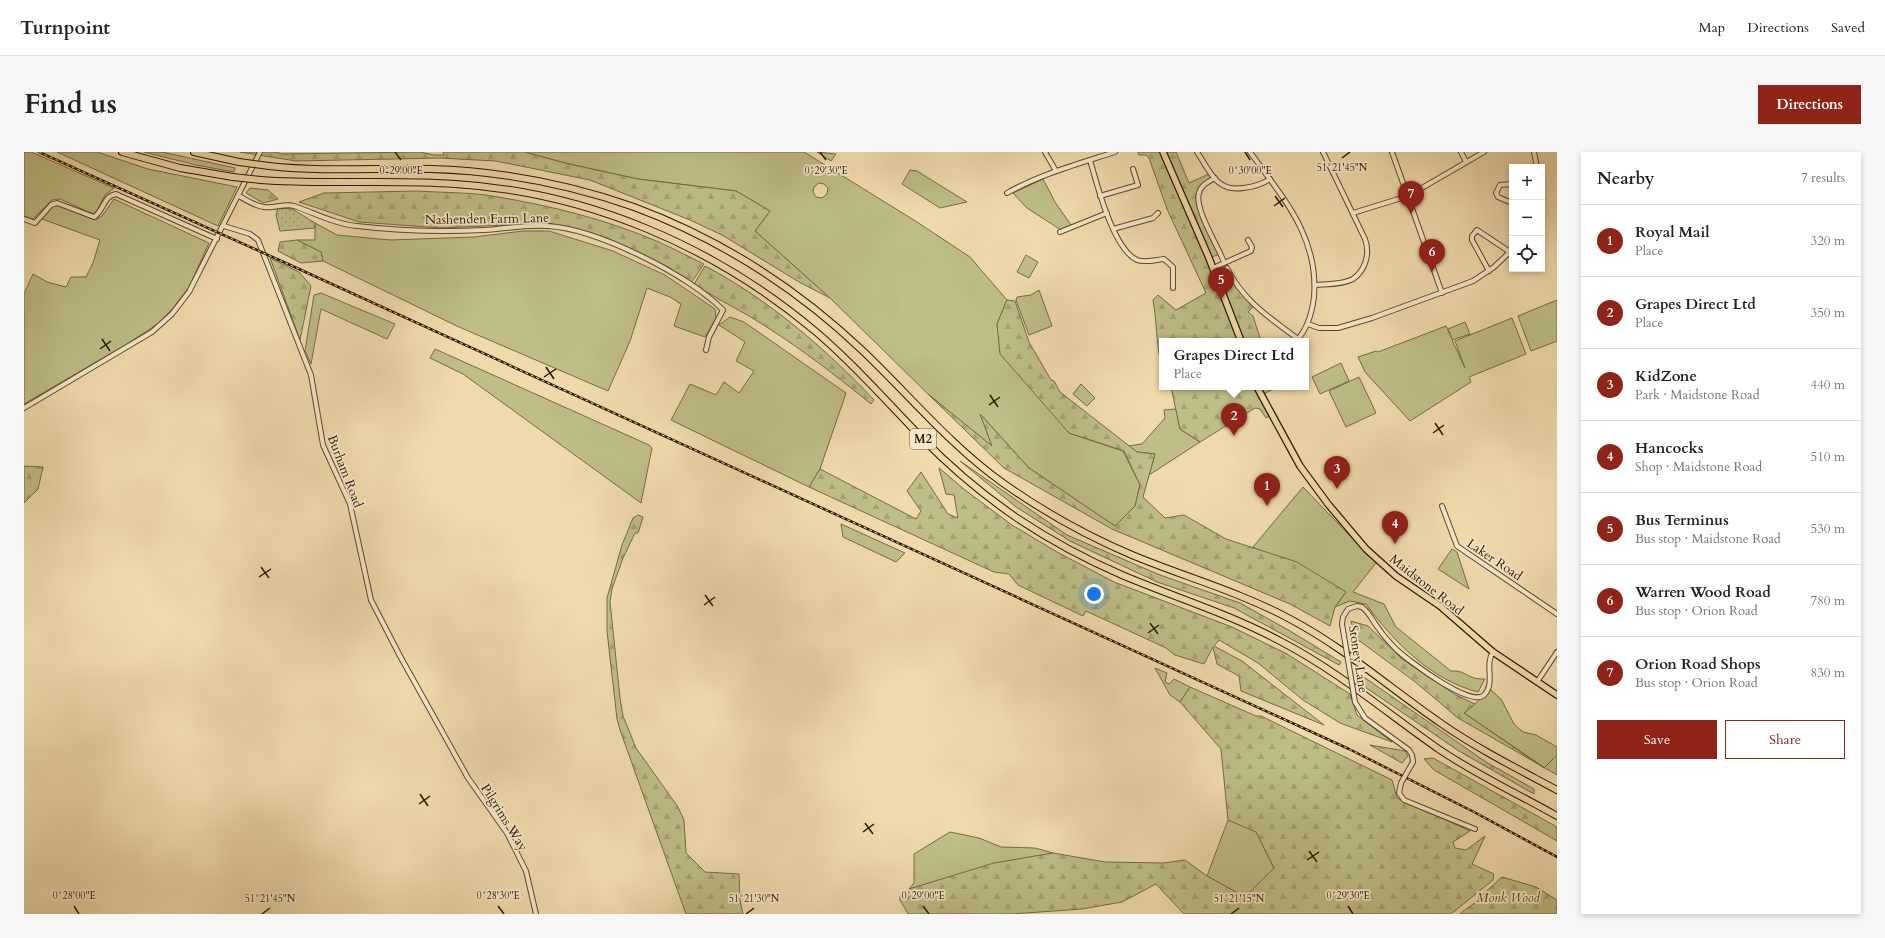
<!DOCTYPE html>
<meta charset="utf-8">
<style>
:root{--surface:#fff;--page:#f6f6f6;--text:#202124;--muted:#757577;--line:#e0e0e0;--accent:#8f2418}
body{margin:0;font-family:Cardo,serif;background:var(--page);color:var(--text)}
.controls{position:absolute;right:12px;top:12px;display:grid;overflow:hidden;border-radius:0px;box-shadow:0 2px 6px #0003}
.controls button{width:36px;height:36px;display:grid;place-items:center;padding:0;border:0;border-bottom:1px solid var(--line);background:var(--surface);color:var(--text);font:20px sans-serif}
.you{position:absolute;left:1070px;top:442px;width:14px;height:14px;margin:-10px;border:3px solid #fff;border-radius:50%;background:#1a73e8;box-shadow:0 0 0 6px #1a73e833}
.badge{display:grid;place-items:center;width:26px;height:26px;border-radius:50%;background:var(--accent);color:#fff;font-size:13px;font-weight:700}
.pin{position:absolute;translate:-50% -33px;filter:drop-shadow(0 1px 2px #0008)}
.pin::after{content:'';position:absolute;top:21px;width:14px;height:12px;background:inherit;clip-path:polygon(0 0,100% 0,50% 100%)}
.popup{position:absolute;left:1135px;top:186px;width:150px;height:52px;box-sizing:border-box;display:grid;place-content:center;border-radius:0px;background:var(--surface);filter:drop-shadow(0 1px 3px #0005);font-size:13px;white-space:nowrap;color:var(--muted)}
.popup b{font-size:15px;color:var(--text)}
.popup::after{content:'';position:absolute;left:50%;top:100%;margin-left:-8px;border:8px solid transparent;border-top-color:var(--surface)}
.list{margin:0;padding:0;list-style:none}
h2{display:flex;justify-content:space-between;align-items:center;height:52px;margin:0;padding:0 16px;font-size:17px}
h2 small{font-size:13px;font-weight:400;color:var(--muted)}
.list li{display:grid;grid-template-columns:26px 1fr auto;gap:12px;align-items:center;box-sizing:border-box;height:72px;padding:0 16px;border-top:1px solid var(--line)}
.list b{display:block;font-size:15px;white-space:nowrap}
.list p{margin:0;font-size:13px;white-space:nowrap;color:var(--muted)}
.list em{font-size:13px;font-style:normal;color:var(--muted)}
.actions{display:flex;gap:8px;padding:12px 16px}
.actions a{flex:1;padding:9px 0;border:1px solid var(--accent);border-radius:0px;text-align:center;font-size:14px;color:var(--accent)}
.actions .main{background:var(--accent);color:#fff}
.icon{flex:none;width:22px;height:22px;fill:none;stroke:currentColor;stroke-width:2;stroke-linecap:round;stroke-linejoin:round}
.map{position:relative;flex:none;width:1533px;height:762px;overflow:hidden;border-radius:0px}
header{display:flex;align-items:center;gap:24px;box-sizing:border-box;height:56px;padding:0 20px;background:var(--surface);border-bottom:1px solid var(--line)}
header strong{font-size:19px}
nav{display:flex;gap:22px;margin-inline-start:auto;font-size:14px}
.intro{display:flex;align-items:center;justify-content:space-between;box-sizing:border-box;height:96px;padding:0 24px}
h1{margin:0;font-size:28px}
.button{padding:10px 18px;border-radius:0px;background:var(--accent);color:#fff;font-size:14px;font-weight:700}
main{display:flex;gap:24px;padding:0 24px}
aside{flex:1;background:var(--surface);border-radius:0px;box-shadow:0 2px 6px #0003}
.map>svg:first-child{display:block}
.grass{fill:#bebe86;stroke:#766a44;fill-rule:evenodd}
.forest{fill:url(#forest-firs);stroke:#766a44}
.garden{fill:url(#garden-dots);stroke:#766a44}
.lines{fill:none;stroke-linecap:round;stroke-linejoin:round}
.minor-casing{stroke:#5e462c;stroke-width:6}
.major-casing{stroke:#2e1501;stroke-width:8}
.highway-casing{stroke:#2e1501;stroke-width:8}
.minor{stroke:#f5e7c9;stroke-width:4}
.major{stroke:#f0daac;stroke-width:5.5}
.highway{stroke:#f0daac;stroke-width:6}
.rail-casing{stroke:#2e1501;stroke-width:2.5}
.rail{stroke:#f5e7c9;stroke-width:1;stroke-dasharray:3;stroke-linecap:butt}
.minor-bridge-casing{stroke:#5e462c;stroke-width:6;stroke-linecap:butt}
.highway-bridge-casing{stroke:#2e1501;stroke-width:8;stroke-linecap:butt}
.minor-bridge{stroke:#f5e7c9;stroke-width:4}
.highway-bridge{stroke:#f0daac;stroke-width:6}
.ticks{fill:none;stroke:#2e1501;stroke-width:1.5}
.labels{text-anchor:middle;stroke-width:3.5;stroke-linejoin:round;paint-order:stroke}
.shield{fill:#f5e7c9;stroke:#6a543d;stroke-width:1}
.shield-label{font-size:12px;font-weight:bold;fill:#2e1501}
.street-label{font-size:13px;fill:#2e1501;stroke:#f5e7c9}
.park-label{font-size:13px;font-style:italic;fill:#594829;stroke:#f5e7c9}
.ticks-label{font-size:10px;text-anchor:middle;fill:#2e1501;stroke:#f5e7c9;stroke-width:3.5;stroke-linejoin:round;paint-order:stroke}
</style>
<header>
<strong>Turnpoint</strong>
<nav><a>Map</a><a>Directions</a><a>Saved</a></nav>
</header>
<div class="intro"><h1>Find us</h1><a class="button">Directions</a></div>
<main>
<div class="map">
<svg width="1533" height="762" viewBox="0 0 1533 762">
<defs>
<pattern id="forest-firs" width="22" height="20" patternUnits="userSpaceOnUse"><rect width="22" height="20" fill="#bebe86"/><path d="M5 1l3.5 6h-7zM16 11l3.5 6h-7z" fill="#a4a272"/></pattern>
<pattern id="garden-dots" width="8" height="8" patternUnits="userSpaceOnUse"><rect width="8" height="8" fill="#bebe86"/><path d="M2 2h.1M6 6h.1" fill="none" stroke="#a4a272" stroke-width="1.8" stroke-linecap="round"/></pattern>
</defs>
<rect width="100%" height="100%" fill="#f0daac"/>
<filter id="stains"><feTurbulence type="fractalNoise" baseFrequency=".005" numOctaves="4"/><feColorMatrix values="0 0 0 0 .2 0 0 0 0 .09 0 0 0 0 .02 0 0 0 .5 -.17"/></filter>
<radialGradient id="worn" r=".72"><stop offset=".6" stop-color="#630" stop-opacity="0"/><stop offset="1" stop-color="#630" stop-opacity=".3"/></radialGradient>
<g class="grass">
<path d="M0,0H7L90,36L81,43L73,59L69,62L36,47L28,48L9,67L0,64Z"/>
<path d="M33,0H73L124,17L213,35L194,74Z"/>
<path d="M120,0H138L211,16L210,20L172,13Z"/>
<path d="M500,0H780L893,70L946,105L983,148L973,172L1045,281L1099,299L1116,333L1111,354L1091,374L1005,316L957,263L969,295L905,243L806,146L731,79L746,59L712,39L614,27L545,12ZM795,31L800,32L804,36L803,42L798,46L792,45L789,40L790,35Z"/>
<path d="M793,0L812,2L807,9Z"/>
<path d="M886,18L893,19L943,50L916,56L878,32Z"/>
<path d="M1019,27L1031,50L1047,73L1037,78L1003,56L989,41Z"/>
<path d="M90,47L185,91L165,135L150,155L135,171L103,192L0,252V142L9,122L23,130L42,135L47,125H62L69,111L76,88L18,67L29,53H33L71,68L78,64Z"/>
<path d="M291,71L313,83L366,88L450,85L499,79H525L589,99L641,123L691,157L692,166L681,185L650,174L657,152L646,145L623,136L606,189L584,239L435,175L299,109L297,100L273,88H291Z"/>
<path d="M1002,103L1014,110L1005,126L993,120Z"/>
<path d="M1015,138L1028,174L1005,183L992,148L993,145L1007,143Z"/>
<path d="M297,141L371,172L363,187L297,157L287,212L281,199L290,143Z"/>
<path d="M1533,148V189L1507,199L1494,164Z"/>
<path d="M706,165L720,170L822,241L796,317L785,335L647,268L666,232L692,243L700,230L715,241L730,219L712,209L721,190L695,173Z"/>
<path d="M1488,166L1502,202L1445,225L1447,230L1386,269L1341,220L1334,205L1352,199L1354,200L1422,174L1428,187L1424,177L1441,170L1446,182L1428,188L1441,216L1431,189Z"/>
<path d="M411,197L625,293L628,296L617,351L439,222L406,206Z"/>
<path d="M1317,211L1325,229L1296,242L1288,225Z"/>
<path d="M1335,225L1352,261L1322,275L1305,239Z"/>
<path d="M1057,232L1071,246L1063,254L1049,242Z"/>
<path d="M1152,257L1156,277L1176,290L1125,323L1131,302L1113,300L1104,294L1118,292L1141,266L1140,258Z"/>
<path d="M1279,335L1352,411L1329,440L1360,452L1372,475L1427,519C1443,518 1443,528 1461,527L1454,540C1407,528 1370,490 1342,452L1326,449L1311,455L1322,440L1229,395Z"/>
<path d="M817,372L881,401L872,410L819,385Z"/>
<path d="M1428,397L1433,400L1445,437L1414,417Z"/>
<path d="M1131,516L1143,521L1141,530L1145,532L1150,527L1166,535L1156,550L1146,543Z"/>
<path d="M1467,538L1477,547L1490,572L1499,580L1512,583L1533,595V603L1521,616L1440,561Z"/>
<path d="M1204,668L1232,679L1250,716L1221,745L1183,724Z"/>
<path d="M926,680L955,686L977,695L1011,696L1029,701L974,711L885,737L890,731V702Z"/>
</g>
<g class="forest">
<path d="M216,0H252L257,2L396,0L410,3H420L419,0H500L545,12L614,27L712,39L746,59L731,79L806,146L775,130L698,83L666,68L566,28L472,9L415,6L272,9Z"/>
<path d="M1114,0H1152L1165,31L1187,21L1191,26L1177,36L1175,53L1196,102L1185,106L1189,116L1200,113L1230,154L1224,160L1229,164L1237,189H1138L1137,212C1132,189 1133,170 1129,148L1134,143L1152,158L1182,141L1143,57L1125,6L1122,3H1115Z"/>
<path d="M226,36L244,38L254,47L239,51L222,41Z"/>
<path d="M395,39C421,41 449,40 474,45C528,54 580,67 630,88C647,95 663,104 680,112L667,131L646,116L583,86L525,71L417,76L335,70L275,50L300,41Z"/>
<path d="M273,88L297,100L299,109L277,111L254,99L256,90Z"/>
<path d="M246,106L275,120L287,134L276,188Z"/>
<path d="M681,114C744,147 801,196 850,248L847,252C808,220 768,190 725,164C706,153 688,144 670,132Z"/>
<path d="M983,148L991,149L1005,190L1027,228L1030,229L1036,240L1113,300L1131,302L1119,345L1141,366L1160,363L1202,387L1273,410L1322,440L1311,455L1306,474L1266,452L1088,377L980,316L905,243L968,294L956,262L1005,316L1091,374L1111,354L1116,333L1100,299L1045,281L976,202L973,172Z"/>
<path d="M1147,235H1254L1237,243L1247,263L1242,266L1236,257L1231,256L1176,290L1156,277Z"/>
<path d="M936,309L1043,383L1136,423L1216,451L1266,479L1317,510L1315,513L1210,456L1133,430L1046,389L992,355Z"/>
<path d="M0,314L19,315L14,337L0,351Z"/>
<path d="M915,316L941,338L988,373L1033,400L1090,430L1208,475L1263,502L1326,542L1333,563L1368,590L1316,571L1279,548L1234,511L1195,488L1190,494L1218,509L1300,573L1217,539L1215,524L1193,512L1189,495L1180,512L1151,503L1142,496L1062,459L1059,464L994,433L985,422L970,420L785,335L796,317L892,367L897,359L883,339L897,320L924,362L934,366L930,343L922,342Z"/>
<path d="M614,363L619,365L614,381H611L599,406L588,437L586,450L596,546L599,564L612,596L654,655L660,668L662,701L681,720L715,722L716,748L719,762H662L596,578L593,567L583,479V446L598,393L609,366Z"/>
<path d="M1327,469L1344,474L1378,507L1432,543L1451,552L1440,561L1520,616L1533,603V623L1521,616L1434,566L1390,529L1329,484Z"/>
<path d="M1334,521L1462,610L1510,637V642L1435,599L1335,531Z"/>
<path d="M1166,535L1232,564H1237L1368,628L1373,646L1446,679L1429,690L1431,696L1442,698L1461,684L1448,712L1470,722L1469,728L1427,762H1160L1132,732L1098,750L1058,757L988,762H884L876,748V744L887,742L885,737L970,711L1029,701L1081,710L1140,711L1161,708L1183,724L1221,745L1250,716L1232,680L1204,668L1197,597L1156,550Z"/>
<path d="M1346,593L1381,599L1384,604L1378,611Z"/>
<path d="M1409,606L1533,675V689L1410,618L1400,607Z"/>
<path d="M1478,725L1512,735L1533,748V762H1436C1441,757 1447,754 1452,750C1460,741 1469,733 1478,725Z"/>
</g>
<path class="garden" d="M254,56L268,57L291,71V76L256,79L252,63Z"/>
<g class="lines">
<defs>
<g id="minor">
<path d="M1021,0L1032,19"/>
<path d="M1173,0C1186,19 1192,40 1219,36C1229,35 1237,33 1246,27"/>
<path d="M1226,0C1259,46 1295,85 1290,145C1288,161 1284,177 1272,189"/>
<path d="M1368,0L1418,141"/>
<path d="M1437,0L1442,10"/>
<path d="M1510,0L1513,15"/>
<path d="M1066,8C1073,32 1089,97 1113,108C1121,111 1131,108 1140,107L1149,115V136"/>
<path d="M1191,26C1184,30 1177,33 1175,41C1170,56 1193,92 1199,108"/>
<path d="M1488,32L1476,33L1472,41L1474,45L1488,51"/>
<path d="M983,41C1017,22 1054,12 1091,0"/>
<path d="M215,44C222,48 231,54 240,55C250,57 260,51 270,54C291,61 311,72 333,74C376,79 418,80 460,78C482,77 502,72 524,74C573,77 665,123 699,158L685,185L682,198"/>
<path d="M1076,44L1114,33L1109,17"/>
<path d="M1329,61L1384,44L1460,0"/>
<path d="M0,67L11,71L27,53L33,51L70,65C80,59 79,44 92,42L193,87"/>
<path d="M200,74L226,82L234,88L287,223L299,293L326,352L347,448L376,504L444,626L483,681L502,719L512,762"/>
<path d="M1089,77L1129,66L1134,61"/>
<path d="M1036,80L1083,61"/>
<path d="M1189,116L1227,99L1228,95L1224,88"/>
<path d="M1203,116C1220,150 1245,165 1274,187"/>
<path d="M1465,119L1448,88V84L1453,78L1486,100"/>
<path d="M1291,133C1302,132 1318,133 1329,127C1342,118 1346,101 1341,87L1299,0"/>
<path d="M1284,172L1295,176H1314L1348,166L1449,129L1470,115L1488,98"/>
<path d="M0,256L128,180L148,162L165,140L236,0"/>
<path d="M1418,354L1433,394L1533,462"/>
<path d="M1318,472L1319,465L1324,457L1333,454L1338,455C1346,461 1349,470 1355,477C1360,485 1367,492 1373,498C1385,509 1447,556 1460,543C1472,531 1460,513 1469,500"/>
<path d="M1513,530L1533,500"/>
<path d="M1331,550L1341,566L1385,598L1388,603L1389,610"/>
<path d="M1377,631L1375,641L1380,648L1451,677"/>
</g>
<g id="major">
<path d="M1139,0L1185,106L1217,189"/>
<path d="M1233,235L1276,314L1304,352L1342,397L1372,424L1416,454L1469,500L1533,543"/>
</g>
<g id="highway">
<path d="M98,0L156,16L209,25"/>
<path d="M170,0L215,10"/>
<path d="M245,14C299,20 353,16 407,17C476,19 545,32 610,55C696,87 773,136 840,200C886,244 927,294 979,331C1020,360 1063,384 1108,403C1161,425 1216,440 1266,467C1321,496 1367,537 1418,572C1454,597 1494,617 1533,638"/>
<path d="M237,28C302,33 366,27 431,32C563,40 690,94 791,179C829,211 862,249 896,284C926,315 958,342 993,366C1026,388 1061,407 1098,423C1150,445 1206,462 1256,489C1314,519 1363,561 1416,598C1453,623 1494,642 1533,664"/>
</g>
</defs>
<use href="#minor" class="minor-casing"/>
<use href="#major" class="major-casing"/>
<use href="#highway" class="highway-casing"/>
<use href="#minor" class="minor"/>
<use href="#major" class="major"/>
<use href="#highway" class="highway"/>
<defs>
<path id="rail" d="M15,0L264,112L1325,597L1450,660L1533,705"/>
</defs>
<use href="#rail" class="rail-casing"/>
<use href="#rail" class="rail"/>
<defs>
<g id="minor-bridge">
<path d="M1318,472L1331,550"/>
<path d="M1377,631L1389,610"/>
</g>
<g id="highway-bridge">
<path d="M215,10L245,14"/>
<path d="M209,25L237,28"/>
</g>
</defs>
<use href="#minor-bridge" class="minor-bridge-casing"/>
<use href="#highway-bridge" class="highway-bridge-casing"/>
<use href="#minor-bridge" class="minor-bridge"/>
<use href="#highway-bridge" class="highway-bridge"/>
</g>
<path class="ticks" d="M371,0L377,8M796,0L802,8M1221,0L1226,8M1318,6L1326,0M1251,44L1259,55M1250,54L1261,46M78,187L86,199M76,197L87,189M522,215L530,227M520,225L532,217M966,243L974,255M965,253L976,245M1411,271L1419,283M1409,281L1420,273M237,415L245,426M235,425L247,417M681,443L689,454M680,453L691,445M1126,471L1134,482M1124,481L1135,473M396,642L404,654M395,652L406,644M841,671L849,682M839,680L850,672M1285,699L1293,710M1283,708L1295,700M50,754L55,762M474,754L480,762M899,754L905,762M1324,754L1329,762M238,762L246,756M722,762L730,756M1207,762L1215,756"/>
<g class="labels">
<rect class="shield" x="886" y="277" width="26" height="20" rx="3"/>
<g class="shield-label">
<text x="899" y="291">M2</text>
</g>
<g class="street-label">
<text transform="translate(463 66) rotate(-1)" y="5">Nashenden Farm Lane</text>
<text transform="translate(322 319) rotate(69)" y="5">Burham Road</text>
<text transform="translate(1471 407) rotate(34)" y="5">Laker Road</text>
<text transform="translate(1403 432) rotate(38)" y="5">Maidstone Road</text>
<text transform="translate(1335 507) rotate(81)" y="5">Stoney Lane</text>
<text transform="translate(481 665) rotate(58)" y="5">Pilgrims Way</text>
</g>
<g class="park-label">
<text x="1484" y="750">Monk Wood</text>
</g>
</g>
<g class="ticks-label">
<text x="1318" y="19">51°21'45"N</text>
<text x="377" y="22">0°29'00"E</text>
<text x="802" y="22">0°29'30"E</text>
<text x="1226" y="22">0°30'00"E</text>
<text x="50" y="747">0°28'00"E</text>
<text x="474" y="747">0°28'30"E</text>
<text x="899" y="747">0°29'00"E</text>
<text x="1324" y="747">0°29'30"E</text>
<text x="246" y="750">51°21'45"N</text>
<text x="730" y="750">51°21'30"N</text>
<text x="1215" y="750">51°21'15"N</text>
</g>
<rect width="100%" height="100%" filter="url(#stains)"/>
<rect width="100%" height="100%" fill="url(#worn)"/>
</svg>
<div class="controls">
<button>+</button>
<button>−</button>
<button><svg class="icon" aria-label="locate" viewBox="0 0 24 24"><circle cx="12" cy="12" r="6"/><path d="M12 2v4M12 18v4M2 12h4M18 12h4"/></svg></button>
</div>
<div class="you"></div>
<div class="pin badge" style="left:1243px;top:354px">1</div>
<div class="pin badge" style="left:1210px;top:284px">2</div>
<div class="popup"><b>Grapes Direct Ltd</b>Place</div>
<div class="pin badge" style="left:1313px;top:337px">3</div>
<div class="pin badge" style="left:1371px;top:392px">4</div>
<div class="pin badge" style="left:1197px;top:148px">5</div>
<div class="pin badge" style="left:1408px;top:120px">6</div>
<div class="pin badge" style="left:1387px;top:62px">7</div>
</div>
<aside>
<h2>Nearby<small>7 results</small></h2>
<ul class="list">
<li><span class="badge">1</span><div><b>Royal Mail</b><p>Place</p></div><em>320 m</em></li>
<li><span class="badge">2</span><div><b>Grapes Direct Ltd</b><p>Place</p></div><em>350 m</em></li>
<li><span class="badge">3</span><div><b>KidZone</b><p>Park · Maidstone Road</p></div><em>440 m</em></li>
<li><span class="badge">4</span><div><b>Hancocks</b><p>Shop · Maidstone Road</p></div><em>510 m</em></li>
<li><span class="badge">5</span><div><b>Bus Terminus</b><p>Bus stop · Maidstone Road</p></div><em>530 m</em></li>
<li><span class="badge">6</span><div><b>Warren Wood Road</b><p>Bus stop · Orion Road</p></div><em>780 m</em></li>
<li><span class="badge">7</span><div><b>Orion Road Shops</b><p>Bus stop · Orion Road</p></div><em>830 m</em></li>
</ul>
<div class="actions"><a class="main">Save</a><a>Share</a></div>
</aside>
</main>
